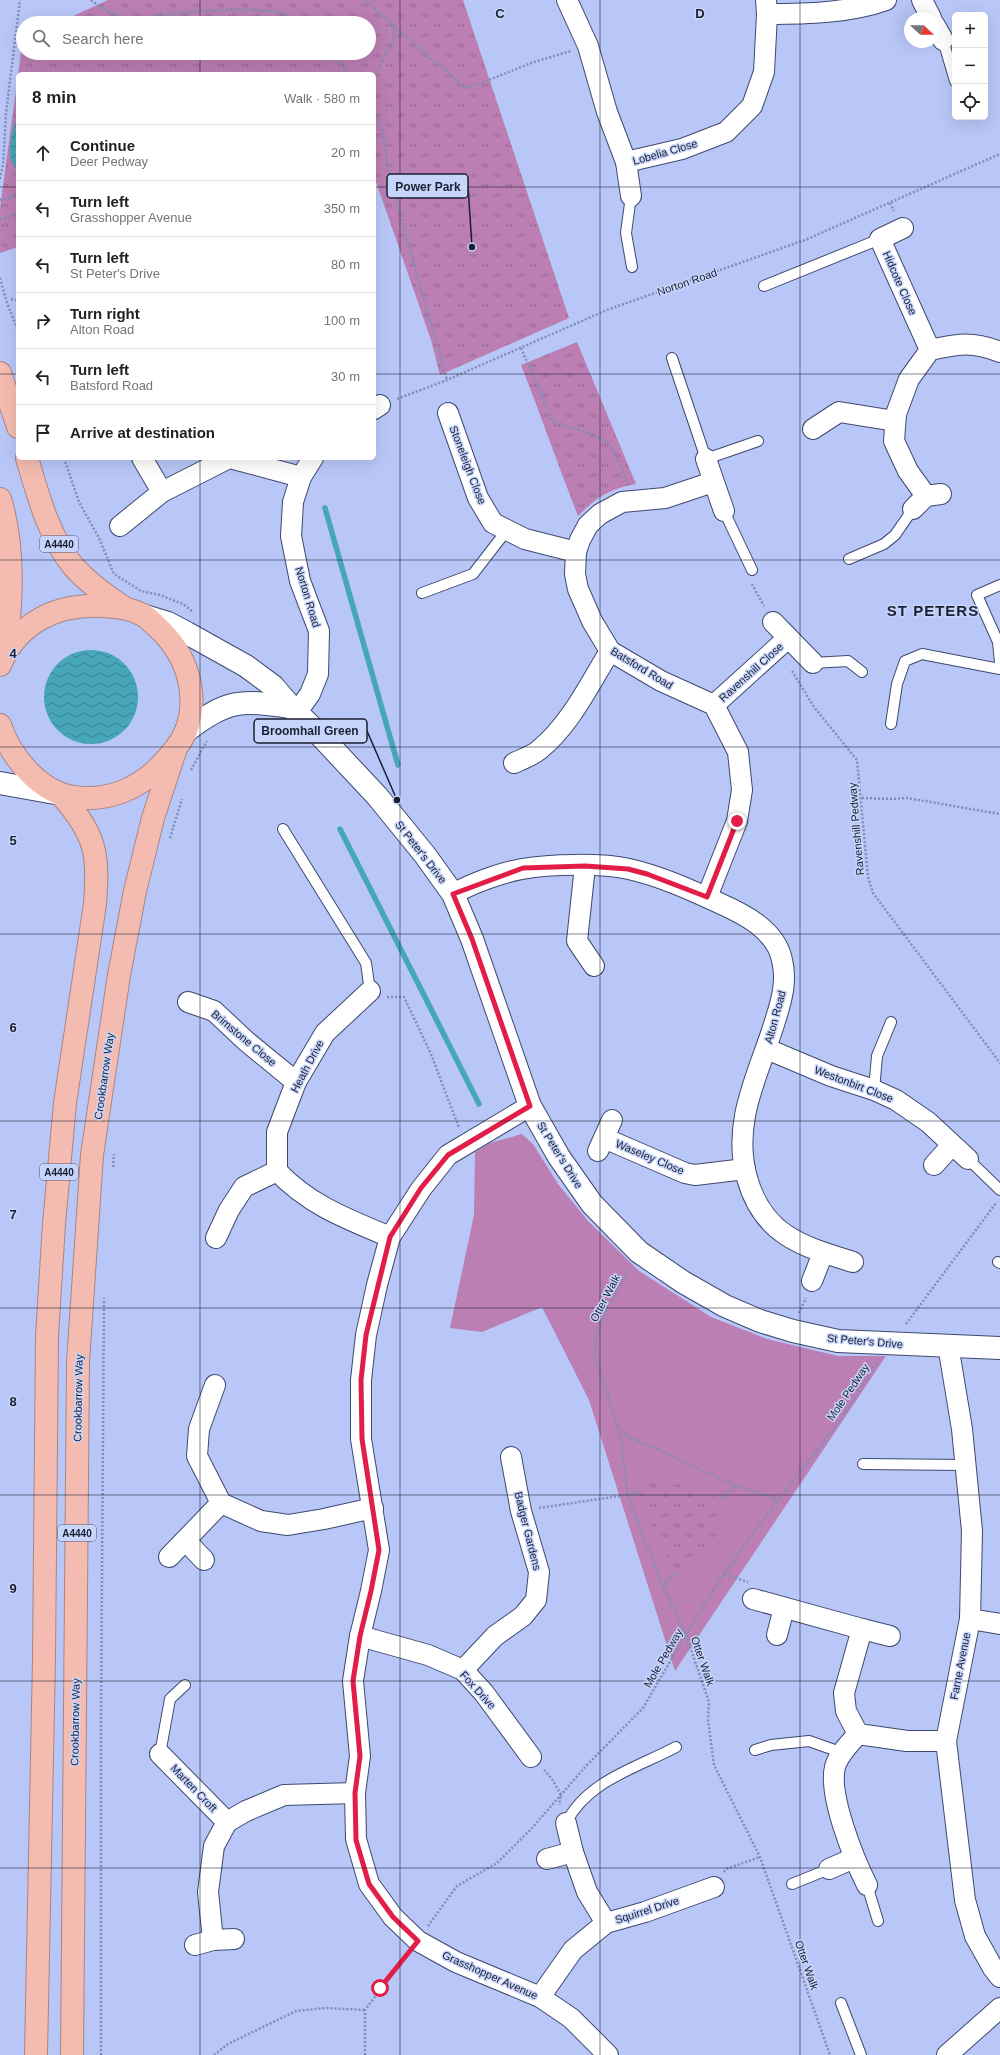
<!DOCTYPE html>
<meta charset="utf-8">
<style>
:root{--surface:#fff;--page:#f2f2f2;--text:#202124;--muted:#757577;--line:#e0e0e0}
body{margin:0;font-family:Helvetica,sans-serif;background:var(--page);color:var(--text)}
.controls{position:absolute;right:12px;top:12px;display:grid;overflow:hidden;border-radius:6px;box-shadow:0 4px 16px #0002}
.controls button{width:36px;height:36px;display:grid;place-items:center;padding:0;border:0;border-bottom:1px solid var(--line);background:var(--surface);color:var(--text);font:20px sans-serif}
.compass{position:absolute;left:904px;top:12px;width:36px;height:36px;border-radius:50%;background:var(--surface);box-shadow:0 4px 16px #0002;rotate:112deg}
.stop{position:absolute;width:12px;height:12px;margin:-9px;border:3px solid #e11d48;border-radius:50%;background:#fff}
.stop.end{background:#e11d48;border-color:#fff;box-shadow:0 1px 4px #0008}
.list{margin:0;padding:0;list-style:none}
h2{display:flex;justify-content:space-between;align-items:center;height:52px;margin:0;padding:0 16px;font-size:17px}
h2 small{font-size:13px;font-weight:400;color:var(--muted)}
.list li{display:grid;grid-template-columns:26px 1fr auto;gap:12px;align-items:center;box-sizing:border-box;height:56px;padding:0 16px;border-top:1px solid var(--line)}
.list b{display:block;font-size:15px;white-space:nowrap}
.list p{margin:0;font-size:13px;white-space:nowrap;color:var(--muted)}
.list em{font-size:13px;font-style:normal;color:var(--muted)}
.icon{flex:none;width:22px;height:22px;fill:none;stroke:currentColor;stroke-width:2;stroke-linecap:round;stroke-linejoin:round}
.map{position:relative;flex:none;width:1000px;height:2055px;overflow:hidden}
.search{position:absolute;background:var(--surface);box-shadow:0 4px 16px #0002;left:16px;top:16px;width:360px;height:44px;display:flex;align-items:center;gap:10px;box-sizing:border-box;padding:0 14px;border-radius:22px;color:var(--muted);font-size:15px}
.panel{position:absolute;background:var(--surface);box-shadow:0 4px 16px #0002;left:16px;top:72px;width:360px;height:388px;border-radius:6px}
.map>svg:first-child{display:block}
.grass{fill:#bb7fb3}
.park{fill:url(#park-tufts)}
.water{fill:url(#water-waves)}
.lines{fill:none;stroke-linecap:round;stroke-linejoin:round}
.stream{stroke:#47a6b7;stroke-width:5.5}
.lane-casing{stroke:#3e4971;stroke-width:12}
.street-casing{stroke:#3e4971;stroke-width:22}
.secondary-casing{stroke:#3e4971;stroke-width:24}
.highway-casing{stroke:#a88584;stroke-width:24}
.path{stroke:#818db3;stroke-width:2.5;stroke-dasharray:2 2;stroke-linecap:butt}
.lane{stroke:#fff;stroke-width:10}
.street{stroke:#fff;stroke-width:20}
.secondary{stroke:#fff;stroke-width:22}
.highway{stroke:#f4bcb1;stroke-width:22}
.route{stroke:#e11d48;stroke-width:5}
.grid{fill:none;stroke:#1a1f31;stroke-width:1;stroke-opacity:0.55}
.labels{text-anchor:middle;stroke-width:3;stroke-linejoin:round;paint-order:stroke}
.shield{fill:#c8d5fb;stroke:#4e566e;stroke-width:1}
.shield-label{font-size:10px;font-weight:bold;fill:#1a1f31}
.street-label{font-size:11px;fill:#1a1f31;stroke:#c8d5fb}
.district-label{font-size:15px;font-weight:bold;letter-spacing:1px;fill:#1a1f31;stroke:#c8d5fb}
.grid-label{font-size:13px;text-anchor:middle;font-weight:bold;fill:#1a1f31;stroke:#c8d5fb;stroke-width:3;stroke-linejoin:round;paint-order:stroke}
.leader{fill:none;stroke:#1a1f31;stroke-width:1.5}
.callout-dot{fill:#1a1f31;stroke:#c8d5fb;stroke-width:1.5}
.callout{fill:#c8d5fb;stroke:#1a1f31;stroke-width:1.5}
.callout-label{font-size:12px;text-anchor:middle;font-weight:bold;fill:#1a1f31}
</style>
<div class="map">
<svg width="1000" height="2055" viewBox="0 0 1000 2055">
<defs>
<pattern id="park-tufts" width="24" height="20" patternUnits="userSpaceOnUse"><rect width="24" height="20" fill="#bb7fb3"/><path d="M3 7l-1-3M5 7V3M7 7l1-3M15 17l-1-3M17 17v-4M19 17l1-3" fill="none" stroke="#976792"/></pattern>
<pattern id="water-waves" width="16" height="10" patternUnits="userSpaceOnUse"><rect width="16" height="10" fill="#47a6b7"/><path d="M0 5q4-4 8 0t8 0" fill="none" stroke="#3a8795"/></pattern>
</defs>
<rect width="100%" height="100%" fill="#b8c7f7"/>
<path class="grass" d="M522,1134L533,1144L558,1184L588,1221L639,1271L711,1317L767,1339L838,1356H886L675,1671L589,1400L542,1307L482,1332L450,1328L474,1215L475,1152L490,1143Z"/>
<g class="park">
<path d="M108,0H463L569,318L440,375L431,340L374,176V74H18L23,39V53H369V23H58Z"/>
<path d="M18,76V247L0,253V208Z"/>
<path d="M577,342L636,484C609,489 597,497 578,516C558,466 541,415 521,365Z"/>
<path d="M647,1474L721,1498L725,1521L694,1569L675,1573L655,1532L640,1493Z"/>
</g>
<g class="water">
<path d="M18,115V170C3,157 13,130 18,115Z"/>
<circle cx="91" cy="697" r="47"/>
</g>
<g class="lines">
<g class="stream">
<path d="M325,508L398,765"/>
<path d="M340,829L479,1104"/>
</g>
<defs>
<g id="lane">
<path d="M943,40L955,81"/>
<path d="M631,196L626,233L632,267"/>
<path d="M764,286L880,239"/>
<path d="M672,358L706,459L758,441"/>
<path d="M724,511L752,570"/>
<path d="M849,559L884,544L895,535L913,509"/>
<path d="M1000,585L977,595L998,642L1000,663"/>
<path d="M422,593L473,574L507,530"/>
<path d="M813,663L848,661L862,672"/>
<path d="M891,724L897,684L905,661L922,654L1000,669"/>
<path d="M283,829L366,963L370,991"/>
<path d="M874,1090L877,1056L891,1022"/>
<path d="M968,1159L1000,1190"/>
<path d="M998,1262L1000,1263"/>
<path d="M863,1464L966,1465"/>
<path d="M755,1750L771,1745L809,1741L843,1753"/>
<path d="M160,1754L170,1699L185,1685"/>
<path d="M566,1823C588,1780 637,1768 676,1747"/>
<path d="M792,1884L829,1869"/>
<path d="M867,1885L878,1921"/>
<path d="M841,2003L861,2055"/>
</g>
<g id="street">
<path d="M567,0L588,46L607,112L626,162L682,149L726,132L752,106L764,72L767,14L766,0"/>
<path d="M922,0L931,18"/>
<path d="M767,14C807,14 849,13 886,0"/>
<path d="M934,24L943,40"/>
<path d="M626,162L631,196"/>
<path d="M903,228L880,239L930,350"/>
<path d="M374,409L380,405"/>
<path d="M448,413L478,498L493,523L525,539L576,552"/>
<path d="M813,429L839,412L895,421"/>
<path d="M142,458L162,492"/>
<path d="M230,458L301,477"/>
<path d="M706,459L724,511"/>
<path d="M926,496L908,471L894,441L896,414L909,379L930,350C959,344 972,341 1000,352"/>
<path d="M913,509L926,496L941,494"/>
<path d="M120,526L162,492L229,458"/>
<path d="M773,622L813,663"/>
<path d="M714,705L788,638"/>
<path d="M297,712L310,694L318,674L319,631L300,581L291,536L293,502L301,477L313,458"/>
<path d="M514,763C522,759 532,756 539,750C570,725 589,685 610,651"/>
<path d="M585,866L577,941L594,966"/>
<path d="M453,894C473,883 500,873 522,869C550,864 602,863 629,869C660,876 691,890 719,903C744,914 776,930 782,960C787,980 782,999 776,1018C760,1072 731,1120 747,1178C763,1235 801,1246 853,1262"/>
<path d="M707,897L737,821L742,790L738,752L714,705L661,681L610,651L592,621L578,589L575,574L576,552L580,540L588,525L600,514L622,502L665,498L713,482"/>
<path d="M370,991L325,1033L296,1082L277,1132V1171C309,1205 347,1219 390,1237"/>
<path d="M188,1002L214,1011L246,1041L296,1082"/>
<path d="M767,1049L831,1076L874,1090L896,1100L928,1122L968,1159"/>
<path d="M530,1106L448,1155L421,1189L390,1237L377,1285L366,1335L361,1380V1439L379,1550L371,1591L360,1636L353,1681L360,1756L355,1793L356,1839L369,1884L393,1917L418,1941L456,1962L540,1997L571,2018L608,2055"/>
<path d="M604,1138L685,1173L695,1175L745,1169"/>
<path d="M598,1151L612,1120"/>
<path d="M934,1165L952,1145"/>
<path d="M216,1238L229,1210L244,1187L277,1171"/>
<path d="M812,1281L823,1253"/>
<path d="M948,1345L962,1429L972,1531L970,1619L946,1741L965,1900L975,1936L993,1968L1000,1977"/>
<path d="M215,1385L199,1429L197,1456L221,1503L261,1521L288,1525L324,1519L373,1508"/>
<path d="M186,1541L204,1560"/>
<path d="M169,1557L221,1503"/>
<path d="M753,1599L862,1629L844,1693L846,1711L858,1734L907,1741H946"/>
<path d="M970,1619L1000,1624"/>
<path d="M862,1629L890,1636"/>
<path d="M777,1635L784,1608"/>
<path d="M360,1636L428,1655L463,1670L484,1693L531,1757"/>
<path d="M463,1670L495,1636L523,1616L536,1600L539,1572L521,1511L511,1457"/>
<path d="M858,1734C850,1743 838,1755 835,1767C828,1795 854,1859 867,1885"/>
<path d="M160,1754L227,1822"/>
<path d="M566,1823L573,1852L587,1892L606,1923"/>
<path d="M547,1859L573,1852"/>
<path d="M829,1869L854,1858"/>
<path d="M213,1940L234,1939"/>
<path d="M195,1945L213,1940L208,1892L214,1846L227,1822L246,1811L284,1795L355,1793"/>
<path d="M540,1997L573,1950L606,1923L645,1912L714,1887"/>
<path d="M947,2055L1000,2008"/>
</g>
<g id="secondary">
<path d="M145,616L168,623L187,633L246,666L273,686L291,707L318,733L377,796L425,855L453,894L472,939L530,1106L559,1157L592,1204L639,1252L683,1282L725,1306L760,1321L793,1331L838,1341L1000,1348"/>
<path d="M186,731C229,699 239,700 291,707"/>
<path d="M0,783L55,793"/>
</g>
<g id="highway">
<path d="M0,373L18,427"/>
<path d="M27,458C38,495 48,535 73,566C87,582 105,595 123,607"/>
<path d="M0,499C15,549 12,603 5,654"/>
<path d="M0,665C18,622 57,604 102,606C117,607 130,608 143,615C148,618 153,623 157,627C186,653 200,693 186,731C180,745 171,755 161,765C139,789 107,802 74,797C40,793 10,756 0,725"/>
<path d="M36,2055L44,1658L47,1336L54,1224L65,1103L95,904C99,854 96,835 62,796"/>
<path d="M72,2055L78,1362L92,1155L119,975L135,891L153,818L175,751"/>
</g>
</defs>
<use href="#lane" class="lane-casing"/>
<use href="#street" class="street-casing"/>
<use href="#secondary" class="secondary-casing"/>
<use href="#highway" class="highway-casing"/>
<g class="path">
<path d="M91,0C103,10 116,17 132,18C141,19 152,16 162,15C194,12 278,1 303,23"/>
<path d="M366,0L394,26V39L374,77"/>
<path d="M394,26L465,88L479,84L531,63L571,51"/>
<path d="M331,53L348,74"/>
<path d="M374,115L383,133L390,179L447,380"/>
<path d="M0,179L3,165L6,113L20,0"/>
<path d="M0,200L18,196"/>
<path d="M890,203L894,211"/>
<path d="M0,219L18,213"/>
<path d="M0,278L6,300L18,331"/>
<path d="M11,299L18,301"/>
<path d="M521,348L554,423C571,428 593,432 607,443C616,450 623,472 627,483"/>
<path d="M397,399L447,380L607,310L805,240L1000,154"/>
<path d="M64,458L79,502L99,538L114,574L141,591L160,595L183,604L193,612"/>
<path d="M752,584L764,606"/>
<path d="M792,671L814,707L857,760L868,877L873,893L1000,1063"/>
<path d="M191,770L207,741"/>
<path d="M862,798L890,799L907,798L1000,814"/>
<path d="M170,838L182,799"/>
<path d="M387,997H404L431,1054L459,1128"/>
<path d="M113,1167L114,1154"/>
<path d="M630,1268L608,1307L596,1332L595,1357L620,1432L628,1496L663,1587L686,1635L709,1702L708,1720L714,1765L760,1857L830,2055"/>
<path d="M799,1313L806,1298"/>
<path d="M906,1324L996,1203"/>
<path d="M620,1432L736,1486L779,1500"/>
<path d="M721,1498L736,1486"/>
<path d="M539,1508L640,1493"/>
<path d="M724,1574L748,1582"/>
<path d="M663,1587L675,1573"/>
<path d="M544,1770L552,1779L561,1795L559,1805"/>
<path d="M724,1872L726,1869L760,1857"/>
<path d="M428,1926L457,1886L497,1863L532,1828L587,1765L643,1708L699,1612L724,1574L750,1537L844,1415L877,1362"/>
<path d="M101,2055V1715L104,1298"/>
<path d="M214,2055L228,2044L296,2011L326,2008L365,2010"/>
<path d="M365,2055V2010L406,1956"/>
</g>
<use href="#lane" class="lane"/>
<use href="#street" class="street"/>
<use href="#secondary" class="secondary"/>
<use href="#highway" class="highway"/>
</g>
<g class="lines">
<path class="route" d="M380,1988L418,1941L393,1917L369,1884L356,1840L355,1793L360,1756L353,1681L360,1636L371,1591L379,1550L362,1439L361,1380L366,1335L390,1237L421,1188L448,1155L530,1106L472,939L453,894L523,868L585,866L628,869L647,874L707,897L737,821"/>
</g>
<path class="grid" d="M200,0V23M400,0V2055M600,0V2055M800,0V2055M200,53V74M0,187H18M374,187H1000M0,374H18M374,374H1000M200,458V2055M0,560H1000M0,747H1000M0,934H1000M0,1121H1000M0,1308H1000M0,1495H1000M0,1681H1000M0,1868H1000"/>
<g class="labels">
<g class="shield">
<rect x="40" y="536" width="38" height="16" rx="3"/>
<rect x="40" y="1164" width="38" height="16" rx="3"/>
<rect x="58" y="1525" width="38" height="16" rx="3"/>
</g>
<g class="shield-label">
<text x="59" y="548">A4440</text>
<text x="59" y="1176">A4440</text>
<text x="77" y="1537">A4440</text>
</g>
<g class="street-label">
<text transform="translate(665 152) rotate(-16)" y="4">Lobelia Close</text>
<text transform="translate(687 282) rotate(-19)" y="4">Norton Road</text>
<text transform="translate(900 283) rotate(66)" y="4">Hidcote Close</text>
<text transform="translate(468 465) rotate(69)" y="4">Stoneleigh Close</text>
<text transform="translate(308 597) rotate(73)" y="4">Norton Road</text>
<text transform="translate(642 668) rotate(31)" y="4">Batsford Road</text>
<text transform="translate(751 672) rotate(-42)" y="4">Ravenshill Close</text>
<text transform="translate(856 829) rotate(-95)" y="4">Ravenshill Pedway</text>
<text transform="translate(421 852) rotate(52)" y="4">St Peter's Drive</text>
<text transform="translate(775 1017) rotate(-75)" y="4">Alton Road</text>
<text transform="translate(244 1038) rotate(40)" y="4">Brimstone Close</text>
<text transform="translate(307 1066) rotate(-62)" y="4">Heath Drive</text>
<text transform="translate(104 1076) rotate(-82)" y="4">Crookbarrow Way</text>
<text transform="translate(854 1084) rotate(21)" y="4">Westonbirt Close</text>
<text transform="translate(560 1155) rotate(58)" y="4">St Peter's Drive</text>
<text transform="translate(650 1157) rotate(23)" y="4">Waseley Close</text>
<text transform="translate(605 1298) rotate(-62)" y="4">Otter Walk</text>
<text transform="translate(865 1341) rotate(5)" y="4">St Peter's Drive</text>
<text transform="translate(848 1392) rotate(-56)" y="4">Mole Pedway</text>
<text transform="translate(78 1398) rotate(-89)" y="4">Crookbarrow Way</text>
<text transform="translate(528 1531) rotate(76)" y="4">Badger Gardens</text>
<text transform="translate(663 1658) rotate(-60)" y="4">Mole Pedway</text>
<text transform="translate(703 1661) rotate(71)" y="4">Otter Walk</text>
<text transform="translate(960 1666) rotate(-79)" y="4">Farne Avenue</text>
<text transform="translate(478 1690) rotate(48)" y="4">Fox Drive</text>
<text transform="translate(75 1722) rotate(-89)" y="4">Crookbarrow Way</text>
<text transform="translate(194 1788) rotate(46)" y="4">Marten Croft</text>
<text transform="translate(647 1910) rotate(-18)" y="4">Squirrel Drive</text>
<text transform="translate(807 1965) rotate(71)" y="4">Otter Walk</text>
<text transform="translate(490 1975) rotate(24)" y="4">Grasshopper Avenue</text>
</g>
<g class="district-label">
<text x="933" y="616">ST PETERS</text>
</g>
</g>
<g class="grid-label">
<text x="500" y="18">C</text>
<text x="700" y="18">D</text>
<text x="13" y="658">4</text>
<text x="13" y="845">5</text>
<text x="13" y="1032">6</text>
<text x="13" y="1219">7</text>
<text x="13" y="1406">8</text>
<text x="13" y="1593">9</text>
</g>
<path class="leader" d="M472 247L468 186M397 800L367 731"/>
<g class="callout-dot">
<circle cx="472" cy="247" r="4"/>
<circle cx="397" cy="800" r="4"/>
</g>
<g class="callout">
<rect x="387" y="174" width="81" height="24" rx="4"/>
<rect x="254" y="719" width="113" height="24" rx="4"/>
</g>
<g class="callout-label">
<text x="428" y="191">Power Park</text>
<text x="310" y="735">Broomhall Green</text>
</g>
</svg>
<div class="controls">
<button>+</button>
<button>−</button>
<button><svg class="icon" aria-label="locate" viewBox="0 0 24 24"><circle cx="12" cy="12" r="6"/><path d="M12 2v4M12 18v4M2 12h4M18 12h4"/></svg></button>
</div>
<svg class="compass" viewBox="-18 -18 36 36"><path d="M0-13l5 13h-10z" fill="#e53935"/><path d="M0 13l5-13h-10z" fill="#757577"/></svg>
<div class="stop" style="left:380px;top:1988px"></div>
<div class="stop end" style="left:737px;top:821px"></div>
<div class="search"><svg class="icon" aria-label="search" viewBox="0 0 24 24"><circle cx="10" cy="10" r="6"/><path d="M15 15l6 6"/></svg>Search here</div>
<section class="panel">
<h2>8 min<small>Walk · 580 m</small></h2>
<ul class="list">
<li><svg class="icon" aria-label="ahead" viewBox="0 0 24 24"><path d="M12 20V5M6 11l6-6 6 6"/></svg><div><b>Continue</b><p>Deer Pedway</p></div><em>20 m</em></li>
<li><svg class="icon" aria-label="left" viewBox="0 0 24 24"><path d="M17 20v-9H6M10 6l-5 5 5 5"/></svg><div><b>Turn left</b><p>Grasshopper Avenue</p></div><em>350 m</em></li>
<li><svg class="icon" aria-label="left" viewBox="0 0 24 24"><path d="M17 20v-9H6M10 6l-5 5 5 5"/></svg><div><b>Turn left</b><p>St Peter's Drive</p></div><em>80 m</em></li>
<li><svg class="icon" aria-label="right" viewBox="0 0 24 24"><path d="M7 20v-9h11M14 6l5 5-5 5"/></svg><div><b>Turn right</b><p>Alton Road</p></div><em>100 m</em></li>
<li><svg class="icon" aria-label="left" viewBox="0 0 24 24"><path d="M17 20v-9H6M10 6l-5 5 5 5"/></svg><div><b>Turn left</b><p>Batsford Road</p></div><em>30 m</em></li>
<li><svg class="icon" aria-label="arrive" viewBox="0 0 24 24"><path d="M6 21V4h12l-3 4 3 4H6"/></svg><div><b>Arrive at destination</b></div></li>
</ul>
</section>
</div>
